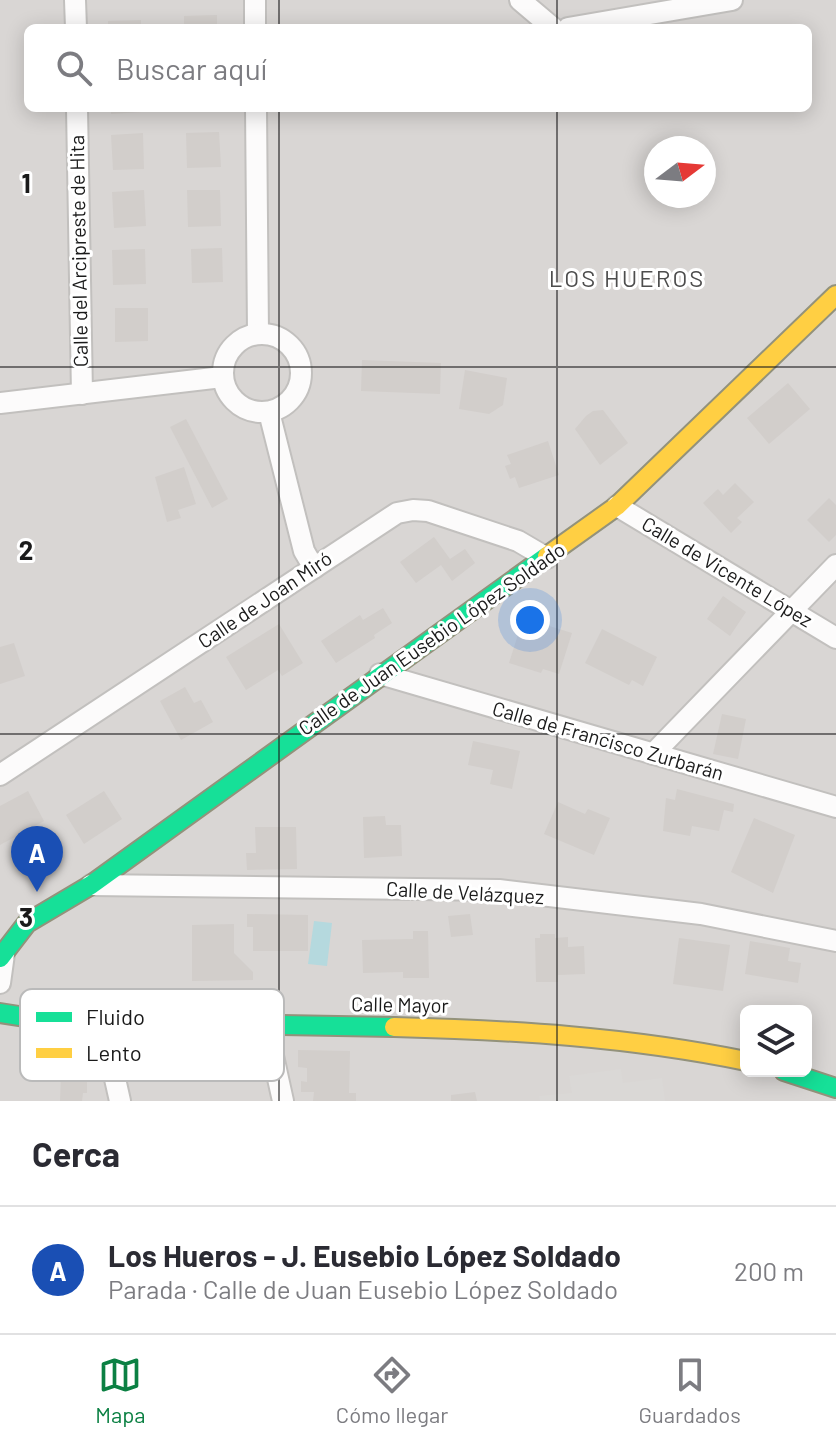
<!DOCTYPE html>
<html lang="es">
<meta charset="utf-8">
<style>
:root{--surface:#fff;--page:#f2f2f3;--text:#2b2b33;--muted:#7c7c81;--line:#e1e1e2;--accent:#0b8043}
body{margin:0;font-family:Barlow,sans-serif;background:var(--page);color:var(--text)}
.controls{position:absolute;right:24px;bottom:24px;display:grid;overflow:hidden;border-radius:12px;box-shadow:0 4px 20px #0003}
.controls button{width:72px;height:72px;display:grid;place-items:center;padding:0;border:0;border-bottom:2px solid var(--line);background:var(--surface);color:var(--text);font:40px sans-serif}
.compass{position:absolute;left:644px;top:136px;width:72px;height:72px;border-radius:50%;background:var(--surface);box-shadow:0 4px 20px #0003;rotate:74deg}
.you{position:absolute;left:530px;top:620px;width:28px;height:28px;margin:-20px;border:6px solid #fff;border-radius:50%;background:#1a73e8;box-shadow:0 0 0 12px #1a73e833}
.badge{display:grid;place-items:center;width:52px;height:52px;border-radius:50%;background:var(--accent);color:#fff;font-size:26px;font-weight:700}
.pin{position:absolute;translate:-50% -66px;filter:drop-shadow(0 2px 4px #0008)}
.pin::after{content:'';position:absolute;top:42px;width:28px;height:24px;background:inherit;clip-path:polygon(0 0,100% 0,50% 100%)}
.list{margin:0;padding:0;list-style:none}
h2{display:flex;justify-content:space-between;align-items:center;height:104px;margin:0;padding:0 32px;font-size:34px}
h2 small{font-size:26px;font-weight:400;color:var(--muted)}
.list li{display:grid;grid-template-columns:52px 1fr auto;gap:24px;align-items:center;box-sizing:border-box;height:128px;padding:0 32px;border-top:2px solid var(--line)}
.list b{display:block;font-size:30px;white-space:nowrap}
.list p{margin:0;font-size:26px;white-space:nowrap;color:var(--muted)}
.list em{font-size:26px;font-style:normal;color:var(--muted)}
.icon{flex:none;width:44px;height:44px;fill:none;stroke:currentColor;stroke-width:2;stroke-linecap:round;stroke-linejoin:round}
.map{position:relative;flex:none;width:836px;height:1101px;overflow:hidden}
.search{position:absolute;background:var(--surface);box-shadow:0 4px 20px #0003;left:24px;right:24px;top:24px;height:88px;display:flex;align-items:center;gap:20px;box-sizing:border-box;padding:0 28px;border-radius:12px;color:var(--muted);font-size:30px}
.sheet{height:232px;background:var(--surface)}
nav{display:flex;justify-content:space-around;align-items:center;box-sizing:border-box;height:112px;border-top:2px solid var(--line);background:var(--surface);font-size:22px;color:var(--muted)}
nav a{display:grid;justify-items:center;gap:4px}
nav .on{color:var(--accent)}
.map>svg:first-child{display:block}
.residential{fill:#d9d6d4;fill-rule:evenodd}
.parking{fill:#dad8d6}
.water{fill:#b5d9de}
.building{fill:#d2cecb}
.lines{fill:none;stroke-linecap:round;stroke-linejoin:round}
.street-casing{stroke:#c2c0be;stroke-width:24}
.fast-casing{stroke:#93927b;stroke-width:22}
.slow-casing{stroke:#93927b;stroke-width:22}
.street{stroke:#fcfbfb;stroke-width:20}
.fast{stroke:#16e098;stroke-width:18}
.slow{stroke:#ffcf43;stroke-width:18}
.grid{fill:none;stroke:#1a1a1a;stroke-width:2;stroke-opacity:0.55}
.labels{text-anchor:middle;stroke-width:6;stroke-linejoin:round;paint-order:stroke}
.street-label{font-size:20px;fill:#1a1a1a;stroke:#fff}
.quarter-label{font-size:24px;letter-spacing:2px;fill:#4d4d4d;stroke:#fff}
.key{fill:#fff;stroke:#bababa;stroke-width:2}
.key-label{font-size:22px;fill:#1a1a1a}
.grid-label{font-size:26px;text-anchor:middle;font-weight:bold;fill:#1a1a1a;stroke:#fff;stroke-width:6;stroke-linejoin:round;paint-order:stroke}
</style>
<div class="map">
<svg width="836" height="1101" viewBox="0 0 836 1101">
<rect width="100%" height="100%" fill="#eae6e2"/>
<path class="residential" d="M0,0H836V1101H0ZM28,28H808V108H28ZM656,148H704V196H656ZM746,1011H806V1071H746Z"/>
<path class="parking" d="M621,1069L623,1083L662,1078L665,1101H540L539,1096L572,1093L569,1076Z"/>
<path class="water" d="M314,921L332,923L327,966L308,964Z"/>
<g class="building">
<path d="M217,15V28H184V16Z"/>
<path d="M141,20V28H108V21Z"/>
<path d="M111,108H142V112L111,114Z"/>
<path d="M219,132L221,167L187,168L186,133Z"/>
<path d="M143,133L144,169L113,170L111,135Z"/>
<path d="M144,190L146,226L114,228L112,192Z"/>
<path d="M187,190H220L221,226L188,227Z"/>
<path d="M222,248L223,282L192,283L191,249Z"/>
<path d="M145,249L146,284L113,285L112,250Z"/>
<path d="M115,308H148V341L115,342Z"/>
<path d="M362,360L441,363L440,394L361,391Z"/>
<path d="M465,370L507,378L503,405L489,414L459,409Z"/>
<path d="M788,383L810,409L769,444L747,418Z"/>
<path d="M603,410L628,443L600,465L575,429L586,416L593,411Z"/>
<path d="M186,419L228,499L212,508L170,427Z"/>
<path d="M548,441L559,475L519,488L515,477L510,479L505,466L511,464L507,455Z"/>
<path d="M184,467L196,504L178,510L181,518L167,522L155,477Z"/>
<path d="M735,483L754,502L737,518L742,522L731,533L703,503L718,489L723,495Z"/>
<path d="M829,498L836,505V535L829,542L807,520Z"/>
<path d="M434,537L450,559L465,549L475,563L452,581L441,565L416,583L400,562Z"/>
<path d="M723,596L746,612L730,636L707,619Z"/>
<path d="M383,608L392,623L374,635L375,638L336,663L321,641L360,615L363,620Z"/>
<path d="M533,621L572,633L559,674L543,669L541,673L509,663L522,622L532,625Z"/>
<path d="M279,624L303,663L282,676L278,670L246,690L226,657Z"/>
<path d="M602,629L657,657L643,686L632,680L629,685L585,663Z"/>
<path d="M14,643L25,676L0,684V647Z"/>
<path d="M185,687L194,703L201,700L213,722L181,740L160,701Z"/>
<path d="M722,714L746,719L738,759L713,754Z"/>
<path d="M473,741L520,751L512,789L490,784L493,770L468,765Z"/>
<path d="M677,789L734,804L733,812L724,810L719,831L692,826L690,836L663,831L666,798L675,800Z"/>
<path d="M28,791L44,821L0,845V806Z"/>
<path d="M104,791L122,819L84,844L66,815Z"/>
<path d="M558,802L585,814L588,809L610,818L594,855L544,834Z"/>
<path d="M385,816L386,825H401L402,856L364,858L363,817Z"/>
<path d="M754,818L795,835L773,893L731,872Z"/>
<path d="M255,827H296L297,869L247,870L246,853H256Z"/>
<path d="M247,914L308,915V951H253V927H247Z"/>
<path d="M470,914L473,935L451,937L448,916Z"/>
<path d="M234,924V953L253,972V980L192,981V925Z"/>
<path d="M413,931H428L429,978H403V972L363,973L362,940L413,939Z"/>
<path d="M540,934H555V938L568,937V947L584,946L585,974L558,975V982H536L535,938H540Z"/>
<path d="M679,938L730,945L723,991L673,984Z"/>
<path d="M750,941L790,948L788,961L801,963L798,983L745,974Z"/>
<path d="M53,1050L80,1051L75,1077L87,1078V1093H83L82,1101H60L61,1077L52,1076Z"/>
<path d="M298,1050L350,1051L349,1093H356V1101H313L314,1092H301V1081L307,1082V1068L298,1067Z"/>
<path d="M475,1092L477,1101H451V1095Z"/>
</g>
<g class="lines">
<defs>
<g id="street">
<path d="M75,0L76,28"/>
<path d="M255,0V28"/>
<path d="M520,0L553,28"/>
<path d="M568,28L732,0"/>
<path d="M77,108L82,394"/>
<path d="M256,108L258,333"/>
<circle cx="262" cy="373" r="39"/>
<path d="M0,403L222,377"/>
<path d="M269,412L304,551L314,568"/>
<path d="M617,506L836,638"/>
<path d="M380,674L836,807"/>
<path d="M653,754L836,565"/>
<path d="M0,775L397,513L413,510L428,511L518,541L547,558"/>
<path d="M91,885L499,890L701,914L836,941"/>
<path d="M0,983L4,954"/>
<path d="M102,1021L120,1101"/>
<path d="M266,1024L283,1101"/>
</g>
<g id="fast">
<path d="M0,958L27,923L91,885L547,556"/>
<path d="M0,1013L51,1021L394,1027"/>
<path d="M784,1071L836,1088"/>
</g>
<g id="slow">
<path d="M547,556L617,506L836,295"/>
<path d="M394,1027C513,1030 629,1037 746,1061"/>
</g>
</defs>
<use href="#street" class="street-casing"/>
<use href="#fast" class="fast-casing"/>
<use href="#slow" class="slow-casing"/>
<use href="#street" class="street"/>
<use href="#fast" class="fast"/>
<use href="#slow" class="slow"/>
</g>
<path class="grid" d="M279,0V28M557,0V28M279,108V1101M557,108V1101M0,367H836M0,734H836"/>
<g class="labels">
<g class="street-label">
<text transform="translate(79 251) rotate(-91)" y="7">Calle del Arcipreste de Hita</text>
<text transform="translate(727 572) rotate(31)" y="7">Calle de Vicente López</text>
<text transform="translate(265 600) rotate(-34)" y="7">Calle de Joan Miró</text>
<text transform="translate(432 639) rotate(-35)" y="7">Calle de Juan Eusebio López Soldado</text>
<text transform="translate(608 741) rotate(16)" y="7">Calle de Francisco Zurbarán</text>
<text transform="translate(465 893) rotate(3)" y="7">Calle de Velázquez</text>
<text transform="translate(400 1005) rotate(1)" y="7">Calle Mayor</text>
</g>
<g class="quarter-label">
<text x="627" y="287">LOS HUEROS</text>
</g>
</g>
<rect x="20" y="989" width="264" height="92" rx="12" class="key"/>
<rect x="36" y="1012" width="36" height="10" fill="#16e098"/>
<rect x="36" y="1048" width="36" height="10" fill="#ffcf43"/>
<g class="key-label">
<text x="86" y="1025">Fluido</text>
<text x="86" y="1061">Lento</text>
</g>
<g class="grid-label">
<text x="26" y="193">1</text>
<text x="26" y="560">2</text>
<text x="26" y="927">3</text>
</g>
</svg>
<div class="controls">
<button><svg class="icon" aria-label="layers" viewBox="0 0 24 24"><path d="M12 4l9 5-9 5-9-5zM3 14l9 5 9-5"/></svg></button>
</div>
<svg class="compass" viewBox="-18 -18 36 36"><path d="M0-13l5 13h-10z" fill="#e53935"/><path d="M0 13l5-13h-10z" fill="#7c7c81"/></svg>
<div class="you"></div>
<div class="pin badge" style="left:37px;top:892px;background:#1a4fb4">A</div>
<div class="search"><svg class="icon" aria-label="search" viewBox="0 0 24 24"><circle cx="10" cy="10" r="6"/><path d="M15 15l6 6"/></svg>Buscar aquí</div>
</div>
<section class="sheet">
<h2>Cerca<small></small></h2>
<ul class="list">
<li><span class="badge" style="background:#1a4fb4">A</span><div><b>Los Hueros - J. Eusebio López Soldado</b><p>Parada · Calle de Juan Eusebio López Soldado</p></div><em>200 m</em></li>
</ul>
</section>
<nav>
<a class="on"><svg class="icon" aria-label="map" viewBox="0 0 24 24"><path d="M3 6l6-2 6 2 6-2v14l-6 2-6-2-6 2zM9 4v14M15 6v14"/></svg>Mapa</a>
<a><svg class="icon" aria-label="directions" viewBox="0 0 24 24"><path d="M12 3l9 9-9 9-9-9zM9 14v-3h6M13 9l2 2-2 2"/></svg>Cómo llegar</a>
<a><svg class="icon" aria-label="saved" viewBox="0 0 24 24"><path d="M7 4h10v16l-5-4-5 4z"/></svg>Guardados</a>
</nav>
